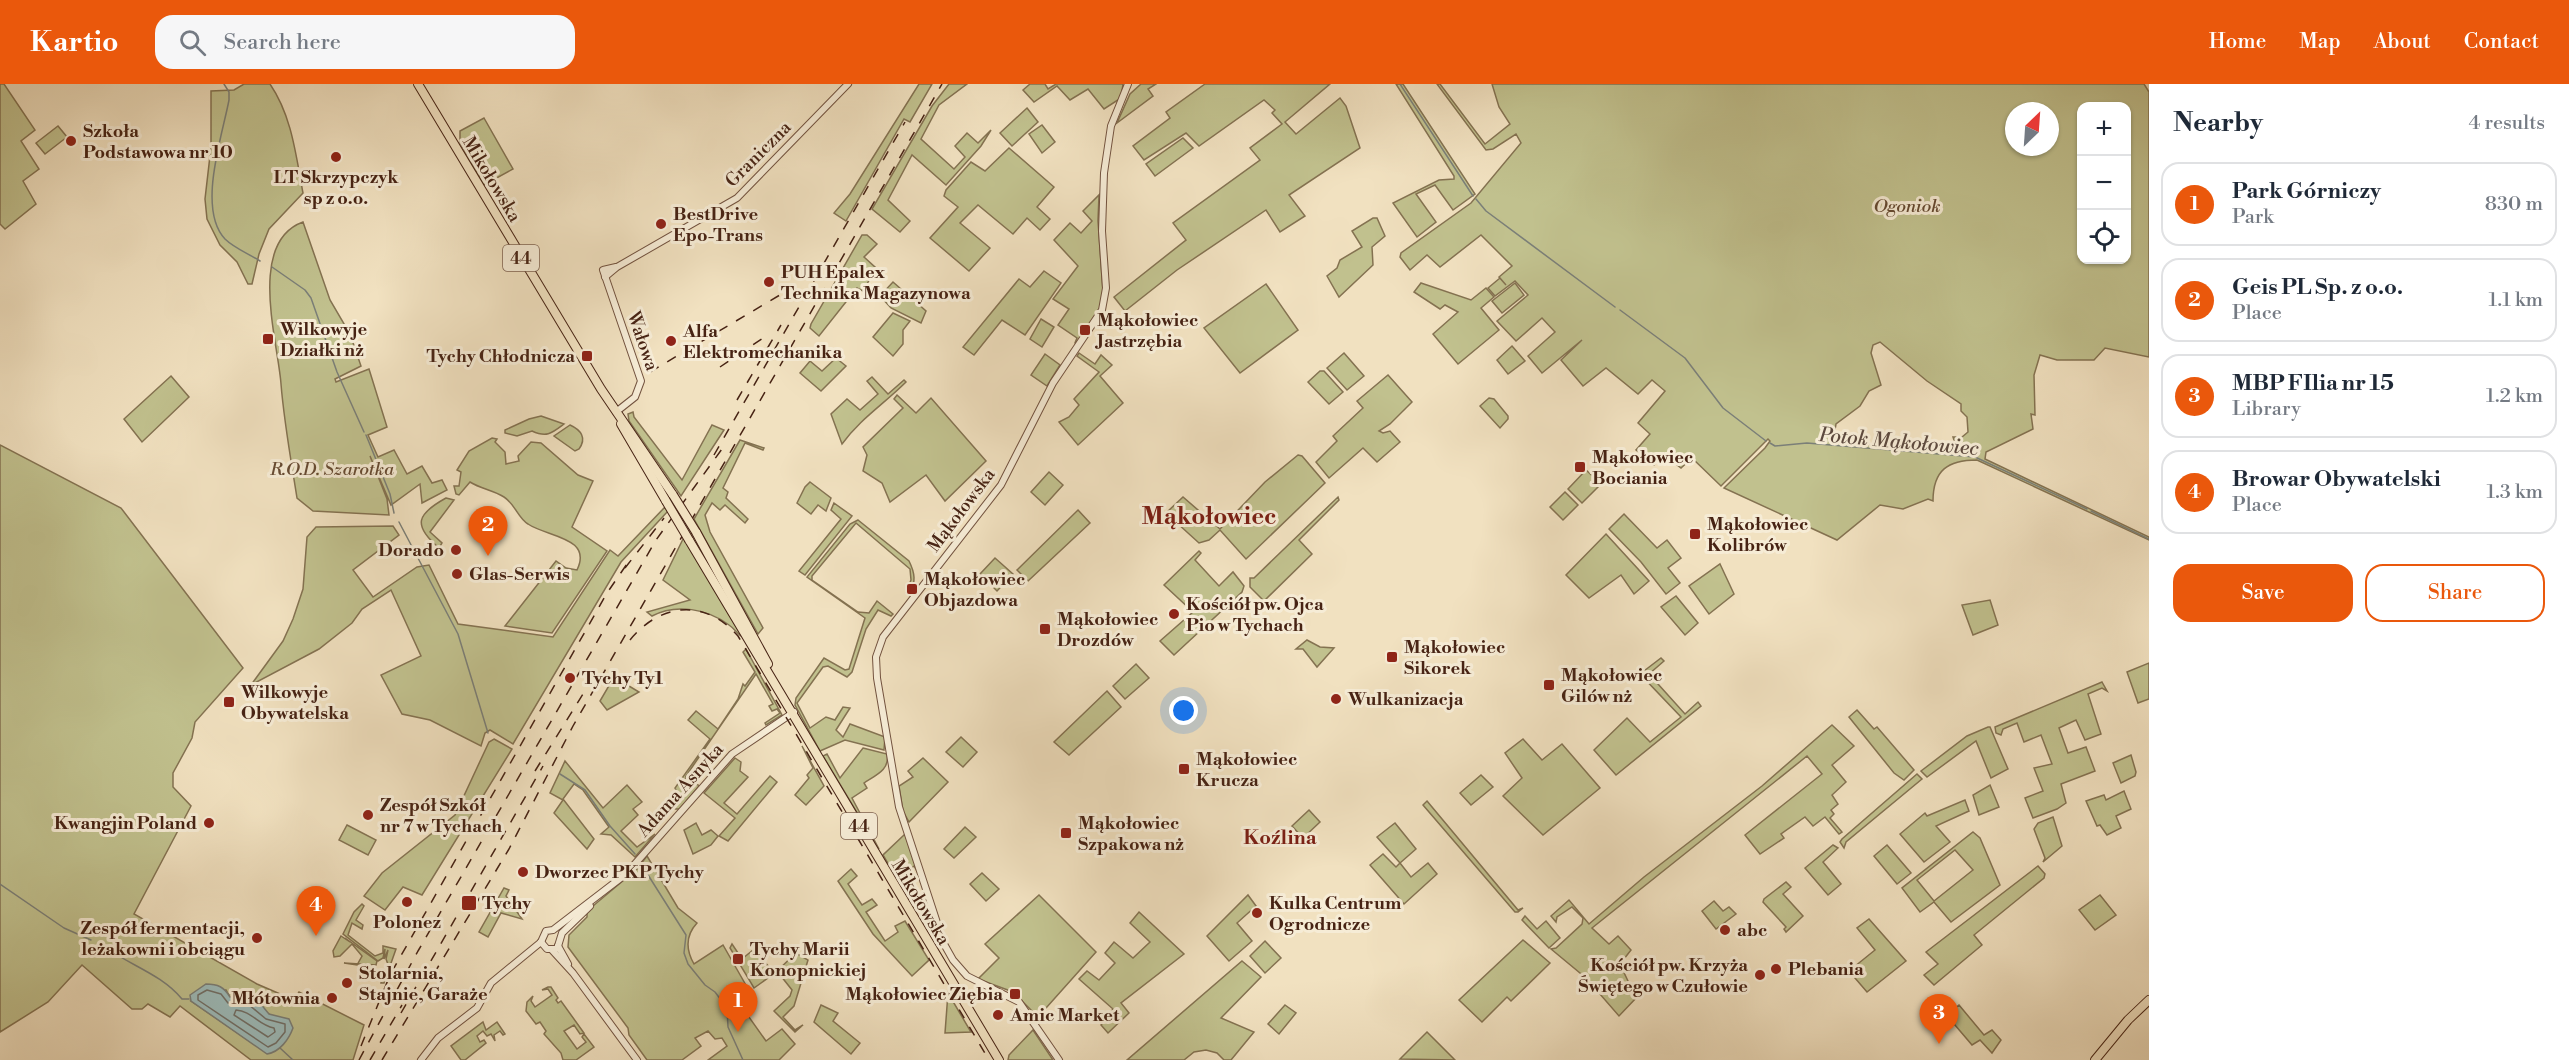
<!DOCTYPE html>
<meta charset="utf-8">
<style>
:root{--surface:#fff;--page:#f6f6f7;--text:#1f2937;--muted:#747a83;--line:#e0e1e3;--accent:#ea580c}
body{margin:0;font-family:"Libre Bodoni",serif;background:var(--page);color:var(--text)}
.controls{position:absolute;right:18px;top:18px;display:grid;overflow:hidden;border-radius:12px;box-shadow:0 2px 4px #0004}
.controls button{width:54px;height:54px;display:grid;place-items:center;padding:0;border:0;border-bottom:2px solid var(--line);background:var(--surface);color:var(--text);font:30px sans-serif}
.compass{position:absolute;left:2005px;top:18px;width:54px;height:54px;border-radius:50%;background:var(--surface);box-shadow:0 2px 4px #0004;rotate:25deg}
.you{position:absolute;left:1184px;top:627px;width:21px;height:21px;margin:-15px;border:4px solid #fff;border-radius:50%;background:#1a73e8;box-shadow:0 0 0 9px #1a73e833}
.badge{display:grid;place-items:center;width:39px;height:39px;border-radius:50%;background:var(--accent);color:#fff;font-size:20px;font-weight:700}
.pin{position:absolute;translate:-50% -50px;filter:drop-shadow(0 2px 3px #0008)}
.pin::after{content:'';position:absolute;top:32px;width:21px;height:18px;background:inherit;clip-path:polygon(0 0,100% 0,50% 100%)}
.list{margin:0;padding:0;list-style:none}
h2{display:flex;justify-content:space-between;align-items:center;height:78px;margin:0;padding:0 24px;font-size:26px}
h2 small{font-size:20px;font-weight:400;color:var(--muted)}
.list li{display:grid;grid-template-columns:39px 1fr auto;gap:18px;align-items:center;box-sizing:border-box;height:84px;margin:0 12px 12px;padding:0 12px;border:2px solid var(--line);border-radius:18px}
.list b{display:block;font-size:22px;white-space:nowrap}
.list p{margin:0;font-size:20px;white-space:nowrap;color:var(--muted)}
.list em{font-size:20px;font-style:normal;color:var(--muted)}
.actions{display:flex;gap:12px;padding:18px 24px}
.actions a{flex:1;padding:14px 0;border:2px solid var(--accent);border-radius:18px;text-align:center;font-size:21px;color:var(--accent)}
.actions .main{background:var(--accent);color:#fff}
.icon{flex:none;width:33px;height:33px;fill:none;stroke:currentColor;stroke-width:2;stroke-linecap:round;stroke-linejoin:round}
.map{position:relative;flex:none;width:2149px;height:976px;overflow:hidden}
header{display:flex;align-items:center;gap:36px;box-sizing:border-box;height:84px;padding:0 30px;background:var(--accent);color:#fff}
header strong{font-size:28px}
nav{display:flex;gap:33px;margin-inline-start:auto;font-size:21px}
.search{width:420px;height:54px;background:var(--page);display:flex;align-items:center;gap:15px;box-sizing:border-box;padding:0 21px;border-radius:18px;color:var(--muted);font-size:22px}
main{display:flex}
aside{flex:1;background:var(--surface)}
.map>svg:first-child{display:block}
.green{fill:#c1c18e;stroke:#847251;stroke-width:1.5;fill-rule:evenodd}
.water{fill:#9dbcbb;stroke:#7b7f78;stroke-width:1.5}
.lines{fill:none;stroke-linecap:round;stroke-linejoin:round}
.shore{stroke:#727068;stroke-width:1.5}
.stream{stroke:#7b7f78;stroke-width:1.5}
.minor-casing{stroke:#72523f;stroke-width:8}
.major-casing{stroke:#472314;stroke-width:10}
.minor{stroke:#f6ecd6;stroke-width:6}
.major{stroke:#f1e1c0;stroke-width:8}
.rail{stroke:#472314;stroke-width:1.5;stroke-dasharray:10 10;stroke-linecap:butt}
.major-bridge-casing{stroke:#472314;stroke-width:10;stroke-linecap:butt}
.major-bridge{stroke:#f1e1c0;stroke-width:8}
.poi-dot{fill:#8f2418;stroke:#f6ecd6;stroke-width:2}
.labels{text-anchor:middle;stroke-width:6;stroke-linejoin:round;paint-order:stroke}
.shield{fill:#f6ecd6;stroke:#7c5f4e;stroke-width:1.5}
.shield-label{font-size:16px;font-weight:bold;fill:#472314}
.poi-label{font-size:18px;font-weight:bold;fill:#472314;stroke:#f6ecd6;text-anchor:start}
.street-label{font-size:18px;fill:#472314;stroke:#f6ecd6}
.park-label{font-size:18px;font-style:italic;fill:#664a32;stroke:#f6ecd6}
.water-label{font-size:20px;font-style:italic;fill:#5c493e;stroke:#f6ecd6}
.neighbourhood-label{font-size:20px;font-weight:bold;fill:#7a1f14;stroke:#f6ecd6}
.district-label{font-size:24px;font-weight:bold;fill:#7a1f14;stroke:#f6ecd6}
</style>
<header>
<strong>Kartio</strong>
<div class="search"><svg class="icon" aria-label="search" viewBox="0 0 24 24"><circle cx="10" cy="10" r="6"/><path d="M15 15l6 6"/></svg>Search here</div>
<nav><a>Home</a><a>Map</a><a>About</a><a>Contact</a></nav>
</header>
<main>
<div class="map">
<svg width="2149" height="976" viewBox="0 0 2149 976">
<rect width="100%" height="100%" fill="#f1e1c0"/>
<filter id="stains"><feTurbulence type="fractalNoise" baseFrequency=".00333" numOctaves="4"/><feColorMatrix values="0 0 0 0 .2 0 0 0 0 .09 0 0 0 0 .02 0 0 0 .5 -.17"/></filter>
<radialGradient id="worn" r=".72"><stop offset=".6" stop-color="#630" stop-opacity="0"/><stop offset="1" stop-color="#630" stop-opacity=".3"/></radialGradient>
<g class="green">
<path d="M0,0H4L35,46L21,57L39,85L23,97L36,120L5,145L0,140Z"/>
<path d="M244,0H270C292,32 296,72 303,109L269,145L259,170L252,200H248L237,178L220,161L207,135L205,115L211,63V7L234,6Z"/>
<path d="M919,0H932L910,38L904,35L846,137L834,129L850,110Z"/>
<path d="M949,0H967L939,21L921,55L954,85L965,73L955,62L967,49L978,59L991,46L981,62L946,101L912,71L888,116L910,137L900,148L872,125L932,22Z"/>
<path d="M1030,0H1045L1048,5L1056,0H1123L1121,14L1104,25L1088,5L1070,16L1057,2L1034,18L1023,6Z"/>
<path d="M1141,0H1156L1148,5L1153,12L1117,39L1130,10Z"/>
<path d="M1205,0H1330L1285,38L1296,50L1340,14L1346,22L1360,64L1289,111L1305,132L1280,148L1266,126L1177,186L1125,227L1114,213L1186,156L1173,139L1260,76L1250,64L1282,40L1272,29L1275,26L1264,16L1199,62L1186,49L1144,76L1133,62L1170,34L1166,28Z"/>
<path d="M1396,0H1403L1475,110L1453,126L1435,101L1416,110L1436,138L1417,153L1393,119L1439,96L1454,95V92Z"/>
<path d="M1437,0H1440L1485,60L1510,40L1499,23L1492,0H2144L2149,8V273L2105,264L2094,276H2057L2040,271L2034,291L2035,331L2031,330L2033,345L1986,368L1985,375L2149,453V456L1977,376C1948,376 1933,386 1933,417L1928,415L1903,425L1880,421L1837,456L1724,404L1765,364L1770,357L1768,355L1721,402L1692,374L1681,384L1663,370L1654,381L1636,366L1650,350L1638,339L1665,307L1652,296L1638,310L1606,284L1583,302L1561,276L1582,256L1542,289L1528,272L1555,248L1542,234L1516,257L1497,237L1528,211L1515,197L1495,212L1488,204L1500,194L1506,201L1499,193L1512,182L1481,151L1440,183L1427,171L1410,186L1400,173L1401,169L1471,119L1521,59L1516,50L1493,65L1486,66ZM2082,22H2126V176H2082ZM2014,27H2050V63H2014ZM1880,258L1927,297L1961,320V327L1967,333L1968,348L1962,353H1953L1958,368L1833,358L1836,340L1860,322L1869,307L1881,301L1871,269L1873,261Z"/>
<path d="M1027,24L1038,38L1012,62L1000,49Z"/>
<path d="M484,34L513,85L484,101L460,59V47Z"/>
<path d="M1042,41L1055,58L1042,69L1029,50Z"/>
<path d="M58,42L67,53L45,70L36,59Z"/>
<path d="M1183,54L1193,64L1155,92L1146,80Z"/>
<path d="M1009,64L1054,103L1037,123L1050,135L1040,146L1027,134L1013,150L978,121L960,139L990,164L969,187L930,154L958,123L944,112L946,106L971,78L985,87Z"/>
<path d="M1099,111L1098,137L1103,208L1100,224L1077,260L1075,259L1077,254L1058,241L1069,225L1053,215L1078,182L1054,156L1070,139L1081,149L1092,137L1083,127Z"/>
<path d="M1373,134H1377L1385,152L1372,163L1373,181L1339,213L1327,192L1337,184L1340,176L1362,163L1352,147Z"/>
<path d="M303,138L330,216L350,250L361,282L335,295L336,298L369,285L387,343L368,351L378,373L394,366L407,390L422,382L432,399L442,396L447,406L422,419L420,400L391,421L370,372L387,415L389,431L313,427L297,414C291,376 284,338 281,300C278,258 247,158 303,138Z"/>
<path d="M862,151H867L877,160L864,173L876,184L863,207L857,204L819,252L810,244L811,240Z"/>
<path d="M1044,187L1061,199L1025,251L1002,236L974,271L963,263L1019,195L1030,203Z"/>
<path d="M893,198L926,227L921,239L891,224L880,212Z"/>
<path d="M1421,199L1471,216L1486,204L1494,213L1481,224L1499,246L1458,280L1433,250L1458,228L1445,221L1440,225L1414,208Z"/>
<path d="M1515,199L1524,211L1502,229L1492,217Z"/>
<path d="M1266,200L1298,246L1240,289L1204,244Z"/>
<path d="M893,229L910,237L903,246V260L893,272L873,253Z"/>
<path d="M1041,235L1054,243L1042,263L1030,255Z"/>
<path d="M1512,262L1525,277L1508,290L1497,276Z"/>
<path d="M1079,269L1095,280L1101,271L1112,281L1100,292L1123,319L1078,361L1059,338L1069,333L1079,321L1074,315L1099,288L1077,272Z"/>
<path d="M1344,269L1364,292L1347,306L1327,284Z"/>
<path d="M1045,270L1060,281L1047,302L1031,291Z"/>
<path d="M836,274L846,282L821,307L800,289L810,277L822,287Z"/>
<path d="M1320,287H1324L1343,308L1329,320L1308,298Z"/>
<path d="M1388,291L1412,318L1390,340L1379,347L1383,349L1390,347L1400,358L1377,378L1363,364L1329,394L1316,378L1337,357L1333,352L1363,324L1357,317Z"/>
<path d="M171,292L189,313L142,358L124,335Z"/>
<path d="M872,293L888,310L904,296L906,298C884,320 860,335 842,360L831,330L847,315L860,326L878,310L867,297Z"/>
<path d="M897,311L916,329L931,314L986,377L945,417L926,391L890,418L882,399L863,387L867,371L863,363L903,324L894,315Z"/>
<path d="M1489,314L1494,315L1508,332V335L1500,344L1480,322Z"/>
<path d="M633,328L634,333L682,396L712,341L724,346L681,412L629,337L628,330Z"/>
<path d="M541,332L564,340C552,349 547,354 532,347L517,352L505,349V346L529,335Z"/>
<path d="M570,341C581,346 587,354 579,365L575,367L554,352Z"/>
<path d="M492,354L497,355L495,358L505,368L506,380L519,377L518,372L531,358L541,359L578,391L593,397L572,443L607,467L552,549L505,542L556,477L566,484L577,486C593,453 547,453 528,440C518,434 515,420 504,413C493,406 481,405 470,398L459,411L456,410L454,402H459L461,388L457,386L469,367Z"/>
<path d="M740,356L764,364L763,366L745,359L723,404L728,408L726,414L748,435L745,439L725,421L720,426L712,419L705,431L710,448L763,544L758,550L694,435Z"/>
<path d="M0,361L121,424L243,584L195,638L192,654L173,689V703L191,722L134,830L257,900L294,916L299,908L364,941L353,976H251L180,922L170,933L148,920L142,925H132L82,881L48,918L0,948ZM226,906L230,913L269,930L267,969L191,917Z"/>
<path d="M1298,371L1302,372L1325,399L1246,475L1220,446L1209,456L1199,459L1166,429L1183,413L1220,445L1265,398Z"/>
<path d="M1586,386L1601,400L1582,419L1568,405Z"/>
<path d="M1049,388L1063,401L1045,421L1031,408Z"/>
<path d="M810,398L831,414L826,427L818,421L811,430L797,419L805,403Z"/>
<path d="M1565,408L1578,421L1563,436L1550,423Z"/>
<path d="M1338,413L1339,416L1299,456L1312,470L1264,517L1250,503V494H1254Z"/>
<path d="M446,414L454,416L430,448L442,459L439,464C412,441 417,430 446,414Z"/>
<path d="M834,419L852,432L805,491L799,487L841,435L831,426Z"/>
<path d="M665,423L668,427L621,478L513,660L490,646L485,649L481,662L430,636L402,630L381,591L421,572L391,506L362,525L352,539L319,565L251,601L283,557L293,535L303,505L307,453L316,443L393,442L399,451L353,486L373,513L417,483L429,481L458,540L553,553L610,466L618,472Z"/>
<path d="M1078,426L1090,439L1028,497L1017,486Z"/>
<path d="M1624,430L1657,464L1667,456L1681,474L1668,484L1680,499L1666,510L1641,478L1609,445Z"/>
<path d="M858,436L909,477C915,489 916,498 910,509L906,508L911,496L910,485L856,439L812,492V496L858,528L869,529L877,517L893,530L891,532L878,526L866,545L852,588L847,593L828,582L823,583L797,619L810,644L826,633L835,636L843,623L850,624L836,646L843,653L850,640L885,653L884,666L845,656L820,667L795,621L796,614L824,574L845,586L849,585L865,534L807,493L850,440Z"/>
<path d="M1606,450L1649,497L1634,510L1621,491L1589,514L1566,491Z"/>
<path d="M684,453L743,553C738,551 735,545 729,541C708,525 676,519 652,532L647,528L690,516L663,496Z"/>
<path d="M1199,467L1201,469L1195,476L1219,502L1233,488L1244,502L1242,508L1174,571L1160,557L1193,528L1164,501Z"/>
<path d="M995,474L1013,490L997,507L980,490Z"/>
<path d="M1720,480L1734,510L1709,530L1689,502Z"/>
<path d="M1676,512L1698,539L1685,551L1661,523Z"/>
<path d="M1990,516L1998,541L1973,551L1962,521Z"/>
<path d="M1307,556L1320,563L1334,564L1317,583L1303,565H1296Z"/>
<path d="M746,565L782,631L766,641L765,639L780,629L777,625L772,627L769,622L773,620L756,590L686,692L685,696L692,703L697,700L699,702L680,725H675L670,717L679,712L675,704L710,655L688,636L696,627L718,645L738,615L743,600L745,602L755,588L743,568Z"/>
<path d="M1661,574L1664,577L1649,590L1685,630L1698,618L1701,622L1616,691L1594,666L1627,634L1650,658L1681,633L1640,590Z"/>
<path d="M2149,579V615L2138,619L2127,588Z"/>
<path d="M1136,580L1149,594L1125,615L1113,602Z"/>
<path d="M614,593L639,608L607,626L600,617Z"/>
<path d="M2102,598L2107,607L2102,604L2088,610L2101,650L2085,656L2076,636L2059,644L2068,669L2086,663L2095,687L2061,700L2066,719L2057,725L2033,734L2025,714L2043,707L2034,684L2052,680L2041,651L2024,658L2017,639L2003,645L2001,651L1996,649L1995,643Z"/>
<path d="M1107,607L1121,623L1069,671L1054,658Z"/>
<path d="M1857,626L1874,645L1877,643L1914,686L1904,696L1894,689L1849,633Z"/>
<path d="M1832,641L1854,662L1832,681L1846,698L1832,711L1838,720L1831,726L1834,730L1830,734L1842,748L1839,750L1825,733L1813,742L1805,733L1781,750L1784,754L1760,770L1745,751L1822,690L1807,672L1592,844L1609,860L1618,852L1631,866L1620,880L1636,914L1619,932L1586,894L1551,865L1556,864L1582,840L1583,834L1572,823L1557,833L1556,838L1551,832L1569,816L1589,840L1644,793L1762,702Z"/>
<path d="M1988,643H1990L2008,685L1991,694L1976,657L1927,693L1921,687L1967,652Z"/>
<path d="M961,653L977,668L963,683L946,668Z"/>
<path d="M494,655L512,665L422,811L403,803L385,826L364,812L382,789L455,731L489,658Z"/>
<path d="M1523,655L1542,676L1562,660L1600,704L1543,751L1503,712L1522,694L1505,669Z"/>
<path d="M802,662L824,702L806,721L795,711L809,694L807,691L813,684Z"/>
<path d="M863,664L887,670C890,686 876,691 864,699L867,704L852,714L879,765L823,672L827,670L840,694Z"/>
<path d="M2131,671L2136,688L2135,692L2121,699L2113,679Z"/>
<path d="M735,674L741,678L740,687L748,693L724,719L737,730L770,692L777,698L728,757L719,752L735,734L704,709Z"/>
<path d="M923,674L948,698L909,738L903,727L899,702L913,693L908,687Z"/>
<path d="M565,677L603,724L627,701L642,718L633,725L638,731L621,747L637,763L655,750L635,773L611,751L601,750L609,743L583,706L574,700L563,715L594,755L587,765L554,729L563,716L550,709Z"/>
<path d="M1917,690L1922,695L1846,758L1844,764L1840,758L1842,755Z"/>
<path d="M1481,691L1493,703L1471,721L1460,709Z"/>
<path d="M1990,701L1999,723L1979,731L1973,711Z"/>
<path d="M2124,707L2131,725L2116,732L2121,744L2107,751L2100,741L2097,742L2086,717L2104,711L2106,716Z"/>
<path d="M1965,716L1969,727L1936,742L1950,758L1924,778L1900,750L1925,729L1927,732Z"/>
<path d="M1427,717L1518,826L1523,824L1518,828H1515L1423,721Z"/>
<path d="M1309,726L1320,738L1303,754L1292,742Z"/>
<path d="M2053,733L2062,762L2043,778L2045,774L2034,745L2038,739Z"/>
<path d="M696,739L702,751L711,746L718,752L711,761L693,770L684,746Z"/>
<path d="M1395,739L1416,765L1400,779L1411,793L1428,779L1437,790L1404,820L1370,781L1383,770L1396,783L1400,779L1377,753Z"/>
<path d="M347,741L376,756L368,771L339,756Z"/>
<path d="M965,743L976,753L954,774L944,765Z"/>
<path d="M1973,748L1980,754L2000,801L1951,838L1934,818L1920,828L1902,804ZM1955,766L1973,786L1934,817L1917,796Z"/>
<path d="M905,750L918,789L914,782L897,795L883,771Z"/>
<path d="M1833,761L1838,764L1823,778L1841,800L1828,811L1805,784Z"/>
<path d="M1887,761L1911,789L1897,800L1874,772Z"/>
<path d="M647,772L678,824L697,839C685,852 686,866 694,880L723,861L751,910L739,919L766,957L782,945L795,960L779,976H708L727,962L722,954L715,955L708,947L695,954L701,962L682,976H647L629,951L628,944L568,863L569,851L587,833V827L637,785Z"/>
<path d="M2038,782L2045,790L2044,794L1974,851L1982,861L1934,901L1924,891L1938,880L1926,868Z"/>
<path d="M851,785L857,792L848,800L862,821L872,815L877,821L866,828L885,857L898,848L895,842L905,837L929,876L912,892L873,850L838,797Z"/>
<path d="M982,789L999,805L986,817L970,800Z"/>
<path d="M1786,798L1791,803L1783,810L1803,832L1786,848L1784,845L1786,843L1763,818L1764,815Z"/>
<path d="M504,804L509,806L506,812L522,835L501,829L488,853L479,848Z"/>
<path d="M1039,811L1096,868L1038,933L1013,908L978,895L999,874L985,860Z"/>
<path d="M1248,811L1256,822L1237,839L1252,857L1229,877L1207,852Z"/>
<path d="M2100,811L2116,831L2095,846L2079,826Z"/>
<path d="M1714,817L1723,827L1729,823L1736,830L1716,845L1702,827Z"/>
<path d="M362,820L364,822L356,836L363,841L362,845L352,839L348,851L375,872L383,869V862L396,865L384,899H381L383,887L389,883L386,875L388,866L384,875L385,865L383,874L378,877L343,850L354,828Z"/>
<path d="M1139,828L1184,870L1121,919L1129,929L1108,949L1101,941L1113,925L1079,895L1087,887L1099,896L1115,879L1105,869L1114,858L1133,874L1150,858L1130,839Z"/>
<path d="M1525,832L1537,845L1546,837L1560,854L1549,864L1522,836Z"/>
<path d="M1869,835L1906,877L1867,908L1849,887L1875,866L1857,844Z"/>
<path d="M341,852L350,858L345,854L377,877L376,881L344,879L357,881L362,872L352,860L340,872L334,873L333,867Z"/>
<path d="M1523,856L1550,879L1511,917L1507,913L1482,938L1459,916Z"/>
<path d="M1265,857L1281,874L1265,889L1250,872Z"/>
<path d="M732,860L742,875L753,866L775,889L754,904L730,864Z"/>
<path d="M796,869L808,876L794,922L783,933L795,946L803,941L795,948L774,927L790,912L792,906L777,887Z"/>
<path d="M1242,877L1261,893L1221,934L1254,948L1231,976H1224L1217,969L1206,966L1194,968L1184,976H1127Z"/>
<path d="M548,903H551L558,914L556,916L558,919L561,917L584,949L580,950L574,941L564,947L577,965L586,958L582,953L584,950L594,963L576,976H563L561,969L544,950L546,947L540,938L536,940L526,927L527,918L533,912L531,917L535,923L552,911L548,905L542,906Z"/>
<path d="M948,909L971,948L945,949Z"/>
<path d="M821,921L838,929L833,937L860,959L851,970L814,938Z"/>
<path d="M1285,921L1296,929L1279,950L1268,940Z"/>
<path d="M1959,921L1984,951L1992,946L2001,956L1992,969L1980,956L1972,961L1949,934L1947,931Z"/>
<path d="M483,938L486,946L497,938L505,950L503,951L500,947L494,951L495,957L491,950L487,952L483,947L477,952L480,958L484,956L486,959L465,976H461L451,962Z"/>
<path d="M1033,946L1053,976H1008L1009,971Z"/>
<path d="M1427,948L1455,976L1400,975Z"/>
</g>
<path class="water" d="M206,900C218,900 224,903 230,913L250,914L260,919L269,930L289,935L293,944C289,955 280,968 267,970L191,917L190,911Z"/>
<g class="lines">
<g class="shore">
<path d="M207,906L221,910L228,919L248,920L266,935L285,940V948L276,959L268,963L198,916V911Z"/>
<path d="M236,926C252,927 258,941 274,944L275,948L268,953L234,931Z"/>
</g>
<g class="stream">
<path d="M224,0L229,8V16C222,53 197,125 225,155C234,164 249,170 260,177"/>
<path d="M1400,0L1473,112"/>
<path d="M1476,115L1486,127L1615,223"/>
<path d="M272,183L305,206L311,214L337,288L364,348"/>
<path d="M1620,226L1685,274L1723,324L1766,357"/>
<path d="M366,351L390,410L394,429"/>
<path d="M1770,359L1775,362L1807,359L1975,373L2087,425"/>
<path d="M2091,427L2149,455"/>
<path d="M399,438L458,550L488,649"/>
<path d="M560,690L585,706L610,742L635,770"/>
<path d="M643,783L686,851L684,869L688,880L705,901L715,908L727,924L728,943L743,976"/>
<path d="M0,800L64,844L91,856"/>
<path d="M105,863C131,882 161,890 182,915H189"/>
<path d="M280,964L293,976"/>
</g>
<defs>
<g id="minor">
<path d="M605,193L617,183L737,114L848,0"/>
<path d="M616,328L635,313L641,297L603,186L616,183"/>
<path d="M541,858L546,847L553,846L626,790L732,670L794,628"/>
<path d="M541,858L547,865H556"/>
<path d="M558,862L562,849L590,822"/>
<path d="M558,862L568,880"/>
<path d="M552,866L573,889L637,976"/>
<path d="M421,976L438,954L477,924L491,899L541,858"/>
<path d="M1059,976L1019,918L967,892L953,876L944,860L899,723L877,594L876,573L883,553L1001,401L1053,299L1102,226L1106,204L1102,147L1104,89L1111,42L1128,0"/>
</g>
<g id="major">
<path d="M418,0L601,305L673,411"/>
<path d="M621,340L666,417"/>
<path d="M696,448L768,580"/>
<path d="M689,456L999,976"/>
<path d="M2095,976L2128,936L2149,916"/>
</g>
</defs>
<use href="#minor" class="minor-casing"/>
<use href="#major" class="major-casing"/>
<use href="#minor" class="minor"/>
<use href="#major" class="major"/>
<g class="rail">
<path d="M720,283L769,250"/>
<path d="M650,288L790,205L818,183"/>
<path d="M737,316L781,241"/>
<path d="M714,371L905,38"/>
<path d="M625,484L664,434"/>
<path d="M630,556C660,519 705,514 738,552L989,976"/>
<path d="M535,687L583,610"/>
<path d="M401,929L543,682"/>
<path d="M361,962L390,891L607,509L629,477"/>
<path d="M359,976L418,867L656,456L722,365"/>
<path d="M370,976L402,921"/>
<path d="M382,976L509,765L573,642L942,0"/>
</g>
<defs>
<g id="major-bridge">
<path d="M673,411L696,448"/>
<path d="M666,417L689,456"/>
</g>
</defs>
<use href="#major-bridge" class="major-bridge-casing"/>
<use href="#major-bridge" class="major-bridge"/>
</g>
<g class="poi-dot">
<circle cx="71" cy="57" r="6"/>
<circle cx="336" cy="73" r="6"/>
<circle cx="661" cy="140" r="6"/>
<circle cx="769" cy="198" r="6"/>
<rect x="1079" y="240" width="12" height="12" rx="3"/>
<rect x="262" y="249" width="12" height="12" rx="3"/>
<circle cx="671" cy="257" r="6"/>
<rect x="581" y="266" width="12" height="12" rx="3"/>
<rect x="1574" y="377" width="12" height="12" rx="3"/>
<rect x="1689" y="444" width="12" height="12" rx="3"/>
<circle cx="456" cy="466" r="6"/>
<circle cx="457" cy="490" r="6"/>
<rect x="906" y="499" width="12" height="12" rx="3"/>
<circle cx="1174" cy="530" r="6"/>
<rect x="1039" y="539" width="12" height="12" rx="3"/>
<rect x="1386" y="567" width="12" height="12" rx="3"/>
<circle cx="570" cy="594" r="6"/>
<rect x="1543" y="595" width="12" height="12" rx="3"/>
<circle cx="1336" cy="615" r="6"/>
<rect x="223" y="612" width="12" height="12" rx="3"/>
<rect x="1178" y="679" width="12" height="12" rx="3"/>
<circle cx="368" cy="731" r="6"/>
<circle cx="209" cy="739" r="6"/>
<rect x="1060" y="743" width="12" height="12" rx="3"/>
<circle cx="523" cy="788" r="6"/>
<circle cx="407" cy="818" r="6"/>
<rect x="461" y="811" width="16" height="16" rx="3"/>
<circle cx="1257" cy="829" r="6"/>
<circle cx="1725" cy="846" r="6"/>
<circle cx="257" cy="854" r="6"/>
<rect x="732" y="869" width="12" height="12" rx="3"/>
<circle cx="1776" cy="885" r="6"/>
<circle cx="1760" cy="891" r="6"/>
<circle cx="347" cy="899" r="6"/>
<rect x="1009" y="904" width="12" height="12" rx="3"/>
<circle cx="332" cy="914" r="6"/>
<circle cx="998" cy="931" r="6"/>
</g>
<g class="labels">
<g class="shield">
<rect x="503" y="161" width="36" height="26" rx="4.5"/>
<rect x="841" y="729" width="36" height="26" rx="4.5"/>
</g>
<g class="shield-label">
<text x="521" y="180">44</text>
<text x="859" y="748">44</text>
</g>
<g class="poi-label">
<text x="83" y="53">Szkoła<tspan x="83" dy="21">Podstawowa nr 10</tspan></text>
<text x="336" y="99" text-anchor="middle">LT Skrzypczyk<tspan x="336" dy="21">sp z o.o.</tspan></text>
<text x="673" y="136">BestDrive<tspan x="673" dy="21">Epo-Trans</tspan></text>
<text x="781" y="194">PUH Epalex<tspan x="781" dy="21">Technika Magazynowa</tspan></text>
<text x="1097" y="242">Mąkołowiec<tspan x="1097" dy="21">Jastrzębia</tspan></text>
<text x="280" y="251">Wilkowyje<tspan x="280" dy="21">Działki nż</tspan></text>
<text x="683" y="253">Alfa<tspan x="683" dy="21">Elektromechanika</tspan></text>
<text x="575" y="278" text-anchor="end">Tychy Chłodnicza</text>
<text x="1592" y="379">Mąkołowiec<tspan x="1592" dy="21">Bociania</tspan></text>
<text x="1707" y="446">Mąkołowiec<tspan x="1707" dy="21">Kolibrów</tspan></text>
<text x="444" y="472" text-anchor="end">Dorado</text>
<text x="469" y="496">Glas-Serwis</text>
<text x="924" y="501">Mąkołowiec<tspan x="924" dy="21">Objazdowa</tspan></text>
<text x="1186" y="526">Kościół pw. Ojca<tspan x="1186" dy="21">Pio w Tychach</tspan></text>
<text x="1057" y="541">Mąkołowiec<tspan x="1057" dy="21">Drozdów</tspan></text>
<text x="1404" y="569">Mąkołowiec<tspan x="1404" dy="21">Sikorek</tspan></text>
<text x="1561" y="597">Mąkołowiec<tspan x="1561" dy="21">Gilów nż</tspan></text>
<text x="582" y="600">Tychy Ty1</text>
<text x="241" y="614">Wilkowyje<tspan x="241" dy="21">Obywatelska</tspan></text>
<text x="1348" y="621">Wulkanizacja</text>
<text x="1196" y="681">Mąkołowiec<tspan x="1196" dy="21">Krucza</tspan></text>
<text x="380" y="727">Zespół Szkół<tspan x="380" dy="21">nr 7 w Tychach</tspan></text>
<text x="197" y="745" text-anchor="end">Kwangjin Poland</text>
<text x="1078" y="745">Mąkołowiec<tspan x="1078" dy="21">Szpakowa nż</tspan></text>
<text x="535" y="794">Dworzec PKP Tychy</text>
<text x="482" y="825">Tychy</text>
<text x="1269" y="825">Kulka Centrum<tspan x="1269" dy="21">Ogrodnicze</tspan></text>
<text x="407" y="844" text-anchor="middle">Polonez</text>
<text x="245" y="850" text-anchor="end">Zespół fermentacji,<tspan x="245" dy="21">leżakowni i obciągu</tspan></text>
<text x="1737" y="852">abc</text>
<text x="750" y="871">Tychy Marii<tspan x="750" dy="21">Konopnickiej</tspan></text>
<text x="1748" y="887" text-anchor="end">Kościół pw. Krzyża<tspan x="1748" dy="21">Świętego w Czułowie</tspan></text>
<text x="1788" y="891">Plebania</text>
<text x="359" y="895">Stolarnia,<tspan x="359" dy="21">Stajnie, Garaże</tspan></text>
<text x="1003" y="916" text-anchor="end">Mąkołowiec Ziębia</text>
<text x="320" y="920" text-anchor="end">Młótownia</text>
<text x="1010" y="937">Amic Market</text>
</g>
<g class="street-label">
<text transform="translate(758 70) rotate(-45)" y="6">Graniczna</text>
<text transform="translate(492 95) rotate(59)" y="6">Mikołowska</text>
<text transform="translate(643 257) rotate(71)" y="6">Wałowa</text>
<text transform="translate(961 426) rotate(-53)" y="6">Mąkołowska</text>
<text transform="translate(680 706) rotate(-48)" y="6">Adama Asnyka</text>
<text transform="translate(921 818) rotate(59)" y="6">Mikołowska</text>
</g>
<g class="park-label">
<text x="1907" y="128">Ogoniok</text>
<text x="332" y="391">R.O.D. Szarotka</text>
</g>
<g class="water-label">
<text transform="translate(1899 357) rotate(5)" y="7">Potok Mąkołowiec</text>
</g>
<g class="neighbourhood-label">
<text x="1280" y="760">Koźlina</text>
</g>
<g class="district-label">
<text x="1209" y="440">Mąkołowiec</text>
</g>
</g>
<rect width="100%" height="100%" filter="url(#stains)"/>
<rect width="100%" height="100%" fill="url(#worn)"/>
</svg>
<div class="controls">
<button>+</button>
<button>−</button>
<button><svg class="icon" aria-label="locate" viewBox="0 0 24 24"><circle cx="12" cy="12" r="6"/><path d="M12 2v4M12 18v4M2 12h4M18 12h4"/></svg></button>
</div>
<svg class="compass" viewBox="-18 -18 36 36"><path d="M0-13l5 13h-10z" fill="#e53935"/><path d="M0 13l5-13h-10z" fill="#747a83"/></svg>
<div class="you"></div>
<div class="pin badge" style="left:738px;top:948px">1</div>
<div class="pin badge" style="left:488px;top:472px">2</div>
<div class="pin badge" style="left:1939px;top:960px">3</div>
<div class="pin badge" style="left:316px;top:852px">4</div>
</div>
<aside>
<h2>Nearby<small>4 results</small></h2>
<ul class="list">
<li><span class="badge">1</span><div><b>Park Górniczy</b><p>Park</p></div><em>830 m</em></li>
<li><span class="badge">2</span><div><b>Geis PL Sp. z o.o.</b><p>Place</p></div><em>1.1 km</em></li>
<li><span class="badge">3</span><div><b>MBP FIlia nr 15</b><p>Library</p></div><em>1.2 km</em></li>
<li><span class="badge">4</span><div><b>Browar Obywatelski</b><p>Place</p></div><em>1.3 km</em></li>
</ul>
<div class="actions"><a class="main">Save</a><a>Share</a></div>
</aside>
</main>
